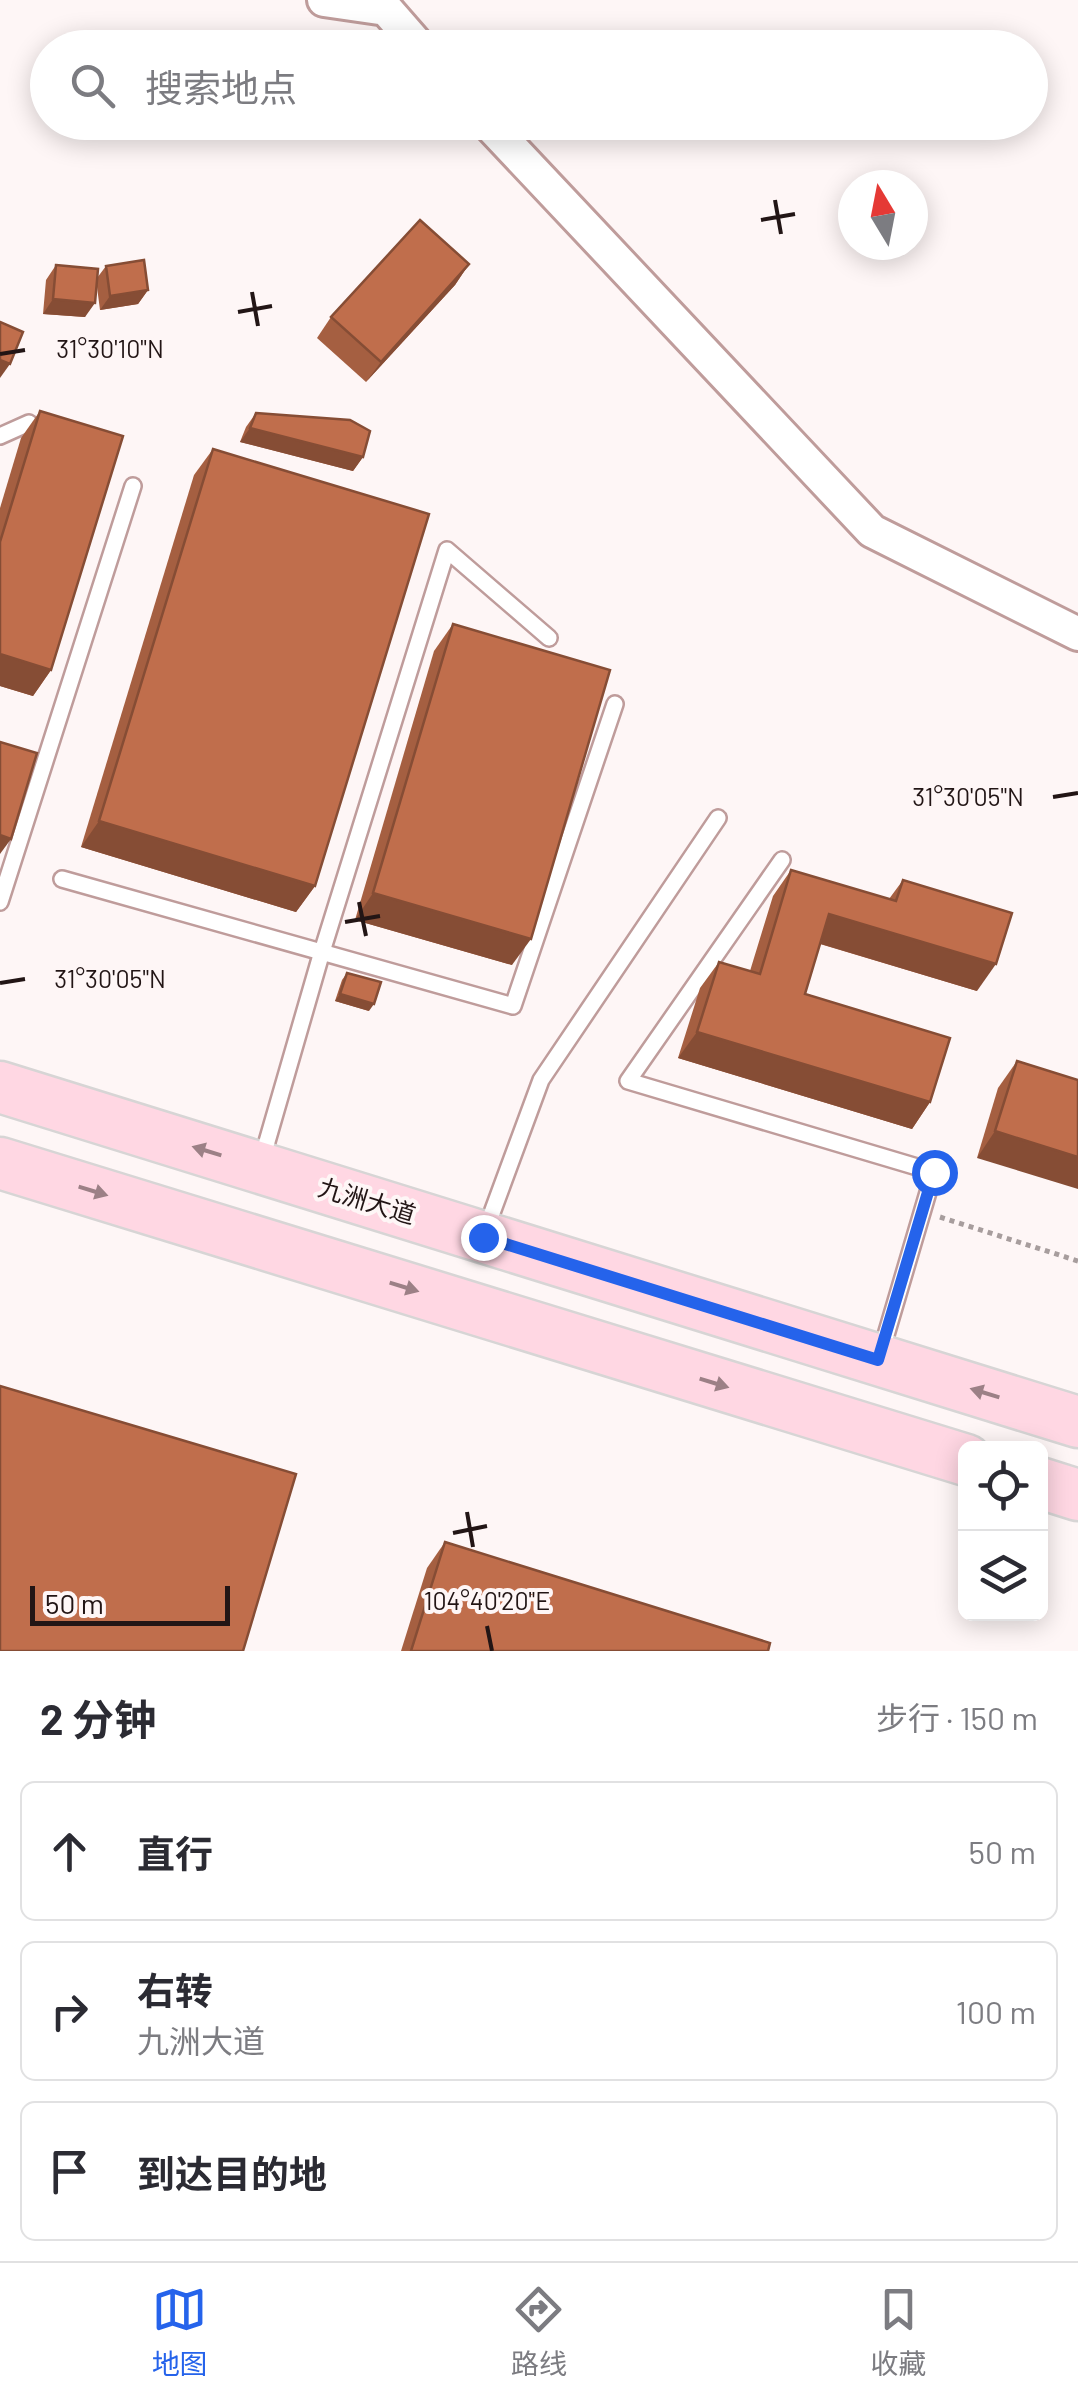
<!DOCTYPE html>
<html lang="zh">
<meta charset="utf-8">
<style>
:root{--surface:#fff;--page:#f7f7f7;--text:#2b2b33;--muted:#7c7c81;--line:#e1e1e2;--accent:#2563eb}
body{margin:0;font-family:Barlow,"Noto Sans SC",sans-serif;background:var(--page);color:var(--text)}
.controls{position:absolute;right:30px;bottom:30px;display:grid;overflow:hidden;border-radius:15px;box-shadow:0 5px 25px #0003}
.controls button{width:90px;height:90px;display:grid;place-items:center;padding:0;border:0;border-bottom:2px solid var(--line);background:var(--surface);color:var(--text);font:50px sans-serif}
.compass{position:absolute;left:838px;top:170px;width:90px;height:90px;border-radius:50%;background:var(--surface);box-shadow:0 5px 25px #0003;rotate:350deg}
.scale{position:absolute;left:30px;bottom:25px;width:200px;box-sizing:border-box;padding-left:10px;border:5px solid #221515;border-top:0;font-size:28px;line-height:35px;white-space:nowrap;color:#221515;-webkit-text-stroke:8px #fef6f6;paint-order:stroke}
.stop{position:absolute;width:30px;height:30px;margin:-22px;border:8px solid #2563eb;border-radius:50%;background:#fff}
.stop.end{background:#2563eb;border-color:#fff;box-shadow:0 2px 10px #0008}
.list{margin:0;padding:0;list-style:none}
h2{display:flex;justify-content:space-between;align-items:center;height:130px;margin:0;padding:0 40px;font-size:42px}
h2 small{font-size:32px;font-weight:400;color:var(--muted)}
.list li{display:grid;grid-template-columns:65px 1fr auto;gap:30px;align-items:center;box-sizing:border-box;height:140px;margin:0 20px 20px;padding:0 20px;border:2px solid var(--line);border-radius:15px}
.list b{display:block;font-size:38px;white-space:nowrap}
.list p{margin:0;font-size:32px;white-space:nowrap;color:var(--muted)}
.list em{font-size:32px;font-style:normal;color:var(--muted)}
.icon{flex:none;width:55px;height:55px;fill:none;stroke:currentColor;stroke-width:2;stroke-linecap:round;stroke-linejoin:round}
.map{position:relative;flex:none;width:1078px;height:1651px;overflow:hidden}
.search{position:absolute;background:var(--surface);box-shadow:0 5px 25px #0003;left:30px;right:30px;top:30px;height:110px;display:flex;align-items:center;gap:25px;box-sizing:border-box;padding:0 35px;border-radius:55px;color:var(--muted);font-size:38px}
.sheet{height:610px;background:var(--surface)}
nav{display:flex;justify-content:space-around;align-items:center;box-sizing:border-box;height:140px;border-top:2px solid var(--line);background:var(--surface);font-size:28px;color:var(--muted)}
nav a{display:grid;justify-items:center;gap:5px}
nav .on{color:var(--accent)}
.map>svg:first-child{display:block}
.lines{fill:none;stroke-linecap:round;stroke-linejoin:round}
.service-casing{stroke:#bf9c9b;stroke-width:20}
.minor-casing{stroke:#bf9c9b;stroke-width:38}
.primary-casing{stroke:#d7d5d5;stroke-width:55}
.path{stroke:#a79d9d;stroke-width:5;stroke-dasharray:5 5;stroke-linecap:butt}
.service{stroke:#fff;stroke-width:15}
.minor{stroke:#fff;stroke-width:32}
.primary{stroke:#ffd7e3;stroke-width:50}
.wall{fill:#a55f41}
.shaded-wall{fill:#864d35}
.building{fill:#c06e4c;stroke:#864d35;stroke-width:2.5}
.oneway{fill:#9c8086}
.route{stroke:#2563eb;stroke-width:12}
.ticks{fill:none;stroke:#221515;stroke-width:4}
.labels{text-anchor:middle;stroke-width:8;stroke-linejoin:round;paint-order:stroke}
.street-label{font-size:25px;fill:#221515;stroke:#fef6f6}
.ticks-label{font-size:25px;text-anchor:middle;fill:#221515;stroke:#fef6f6;stroke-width:8;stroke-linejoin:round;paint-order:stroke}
</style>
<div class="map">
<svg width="1078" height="1651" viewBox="0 0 1078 1651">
<rect width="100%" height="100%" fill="#fef6f6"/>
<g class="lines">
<defs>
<g id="service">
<path d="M0,436L29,423"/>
<path d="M782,860L628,1081L934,1172L881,1352"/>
<path d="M62,879L513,1006L615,704"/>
<path d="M0,902L133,486"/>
<path d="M262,1159L321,955L447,550L549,638"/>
<path d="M486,1229L541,1080L718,818"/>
</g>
<g id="minor">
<path d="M324,0L386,9L420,48"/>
<path d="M487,122L872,531L1078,634"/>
</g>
<g id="primary">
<path d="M0,1087L1078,1422"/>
<path d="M0,1163L966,1460"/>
<path d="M1040,1483L1078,1495"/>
</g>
</defs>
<use href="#service" class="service-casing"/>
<use href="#minor" class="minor-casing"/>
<use href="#primary" class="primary-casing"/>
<path class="path" d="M940,1217L1078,1261"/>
<use href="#service" class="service"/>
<use href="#minor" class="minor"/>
<use href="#primary" class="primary"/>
</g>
<g class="wall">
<path d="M469,264L455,285L366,382L317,338L331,317Z"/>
<path d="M56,265L97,278L106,266L148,290L138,304L100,310L97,287L85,317L43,314L46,280Z"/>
<path d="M40,411L51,670L33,696L0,686V508L21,438Z"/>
<path d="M256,413L363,457L353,471L240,442L246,427Z"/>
<path d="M213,449L315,886L296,912L81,847L194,475Z"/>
<path d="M453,624L512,965L355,920L434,651Z"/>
<path d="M791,870L889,899L903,880L977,991L820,944L805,994L930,1102L912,1129L678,1058L700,988L719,962L750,971L773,896Z"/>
<path d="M347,973L369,1011L335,1001L342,980Z"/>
<path d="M1017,1061L1078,1080L977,1158L998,1088Z"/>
<path d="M445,1542L768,1651H401L427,1568Z"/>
</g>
<g class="shaded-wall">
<path d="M469,264L455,285L366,382L381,362Z"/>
<path d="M148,290L138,304L100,310L110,296Z"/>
<path d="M53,299L95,303L85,317L43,314Z"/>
<path d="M0,360L10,364L0,378Z"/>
<path d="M250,428L363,457L353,471L240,442Z"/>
<path d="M0,654L51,670L33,696L0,686Z"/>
<path d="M99,821L315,886L296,912L81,847Z"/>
<path d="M0,835L11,839L0,854Z"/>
<path d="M373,893L531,939L512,965L355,920Z"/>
<path d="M829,914L996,964L977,991L811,941Z"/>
<path d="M340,994L374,1004L369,1011L335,1001Z"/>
<path d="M697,1032L930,1102L912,1129L678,1058Z"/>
<path d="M995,1131L1078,1157V1189L977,1158Z"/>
</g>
<g class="building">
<path d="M420,220L469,264L381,362L331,317Z"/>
<path d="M144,260L148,290L110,296L106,266Z"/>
<path d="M56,265L98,269L95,303L53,299Z"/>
<path d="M0,322L23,332L10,364L0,360Z"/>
<path d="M40,411L123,436L51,670L0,654V542Z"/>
<path d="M256,413L350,420L370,431L363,457L250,428Z"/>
<path d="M213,449L429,514L315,886L99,821Z"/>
<path d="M453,624L610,670L531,939L373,893Z"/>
<path d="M0,742L37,753L11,839L0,835Z"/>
<path d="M791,870L896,901L903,880L1012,913L996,964L829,914L805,994L950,1038L930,1102L697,1032L719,962L760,974Z"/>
<path d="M347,973L381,982L374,1004L340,994Z"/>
<path d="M1017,1061L1078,1080V1157L995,1131Z"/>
<path d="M0,1386L296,1474L243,1651H0Z"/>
<path d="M445,1542L770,1643L768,1651H411Z"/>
</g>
<defs><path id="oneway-solid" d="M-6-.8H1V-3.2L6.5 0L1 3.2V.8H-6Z" transform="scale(2.5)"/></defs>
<g class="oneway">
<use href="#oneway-solid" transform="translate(207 1151) rotate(-163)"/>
<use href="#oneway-solid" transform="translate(93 1191) rotate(17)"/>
<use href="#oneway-solid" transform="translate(404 1287) rotate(17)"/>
<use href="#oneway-solid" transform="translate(714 1383) rotate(17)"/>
<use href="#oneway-solid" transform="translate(985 1393) rotate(-163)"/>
</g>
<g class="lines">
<path class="route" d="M483,1237L878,1360L934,1172"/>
</g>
<path class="ticks" d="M775,200L781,234M761,220L795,214M252,292L258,326M238,312L272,306M0,354L25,350M1053,797L1078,793M359,902L366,936M345,922L380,916M0,983L25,979M467,1512L473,1547M453,1533L487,1526M487,1626L492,1651"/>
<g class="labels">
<g class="street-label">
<text transform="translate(367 1201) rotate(17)" y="9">九洲大道</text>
</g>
</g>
<g class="ticks-label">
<text x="110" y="358">31°30'10"N</text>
<text x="968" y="806">31°30'05"N</text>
<text x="110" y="988">31°30'05"N</text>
<text x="487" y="1610">104°40'20"E</text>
</g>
</svg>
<div class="controls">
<button><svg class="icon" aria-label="locate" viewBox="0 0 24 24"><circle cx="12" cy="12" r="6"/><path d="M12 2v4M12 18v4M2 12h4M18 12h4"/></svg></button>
<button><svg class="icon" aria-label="layers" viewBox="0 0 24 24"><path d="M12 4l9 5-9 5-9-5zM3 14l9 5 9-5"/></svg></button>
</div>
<svg class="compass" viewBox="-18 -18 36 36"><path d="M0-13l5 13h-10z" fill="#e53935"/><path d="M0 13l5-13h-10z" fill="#7c7c81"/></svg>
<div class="scale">50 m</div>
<div class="stop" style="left:934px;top:1172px"></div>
<div class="stop end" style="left:483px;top:1237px"></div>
<div class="search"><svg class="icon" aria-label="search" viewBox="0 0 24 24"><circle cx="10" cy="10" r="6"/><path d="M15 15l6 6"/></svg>搜索地点</div>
</div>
<section class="sheet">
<h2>2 分钟<small>步行 · 150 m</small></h2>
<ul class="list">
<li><svg class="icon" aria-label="ahead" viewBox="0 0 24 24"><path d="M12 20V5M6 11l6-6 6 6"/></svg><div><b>直行</b></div><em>50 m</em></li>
<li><svg class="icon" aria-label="right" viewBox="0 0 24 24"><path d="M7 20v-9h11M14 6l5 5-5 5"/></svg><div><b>右转</b><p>九洲大道</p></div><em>100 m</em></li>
<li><svg class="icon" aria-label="arrive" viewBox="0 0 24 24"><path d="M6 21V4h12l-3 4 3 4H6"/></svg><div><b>到达目的地</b></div></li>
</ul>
</section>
<nav>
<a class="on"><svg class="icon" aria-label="map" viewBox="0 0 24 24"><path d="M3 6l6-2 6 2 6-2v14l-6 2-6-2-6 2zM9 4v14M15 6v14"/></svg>地图</a>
<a><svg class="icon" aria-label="directions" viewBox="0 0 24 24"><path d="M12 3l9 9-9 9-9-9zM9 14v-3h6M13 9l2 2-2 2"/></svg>路线</a>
<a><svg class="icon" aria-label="saved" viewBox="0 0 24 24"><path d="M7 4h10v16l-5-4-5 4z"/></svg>收藏</a>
</nav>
